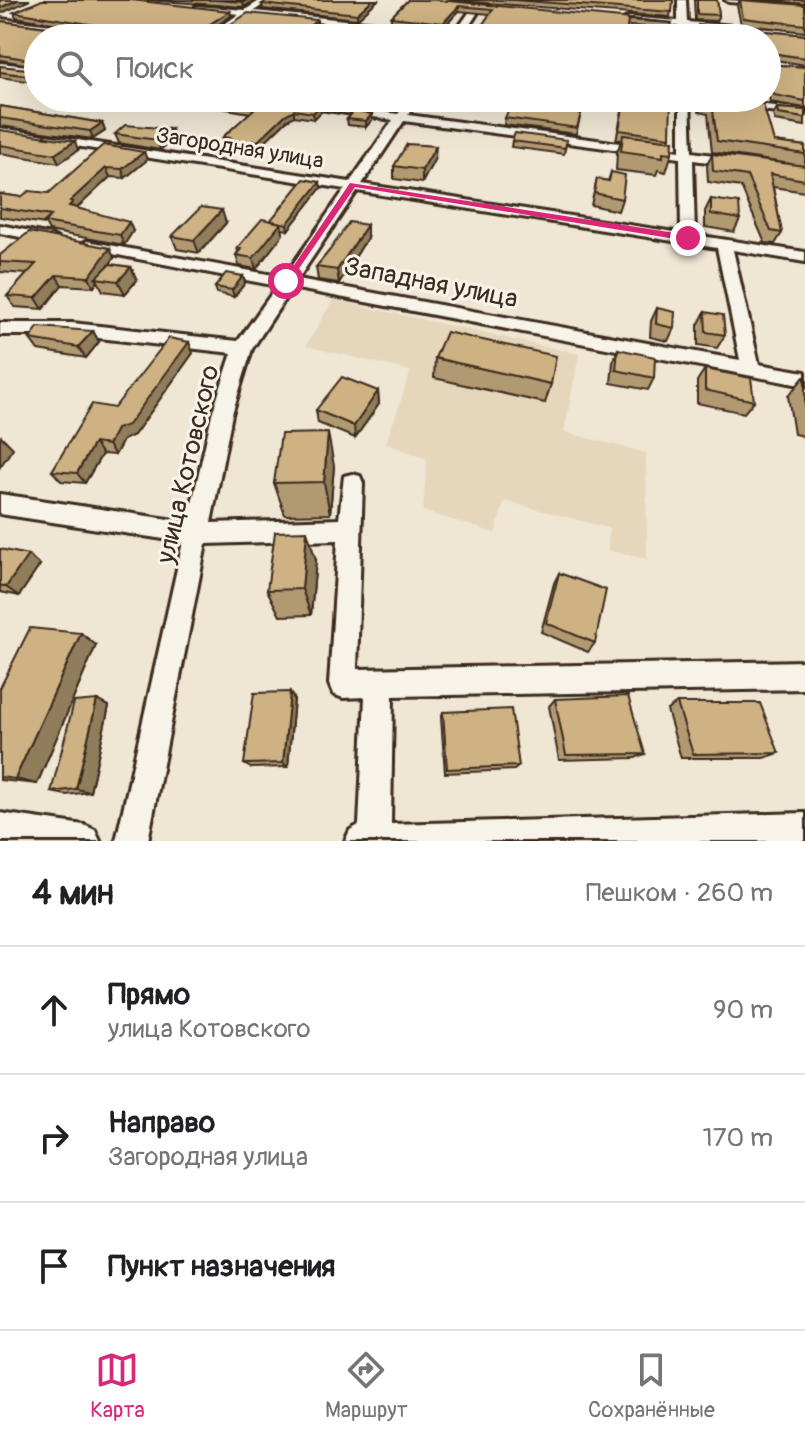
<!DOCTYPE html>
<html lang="ru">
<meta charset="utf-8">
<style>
:root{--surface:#fff;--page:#f2f2f2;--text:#202124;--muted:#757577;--line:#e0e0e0;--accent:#db2777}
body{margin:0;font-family:Pangolin,sans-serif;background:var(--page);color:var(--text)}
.stop{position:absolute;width:24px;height:24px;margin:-18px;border:6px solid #db2777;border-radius:50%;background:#fff}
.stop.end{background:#db2777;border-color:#fff;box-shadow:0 2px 8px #0008}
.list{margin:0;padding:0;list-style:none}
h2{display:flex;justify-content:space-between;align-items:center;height:104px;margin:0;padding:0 32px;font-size:34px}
h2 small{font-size:26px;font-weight:400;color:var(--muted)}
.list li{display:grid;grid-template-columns:52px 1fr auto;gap:24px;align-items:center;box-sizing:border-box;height:128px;padding:0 32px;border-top:2px solid var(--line)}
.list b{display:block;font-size:30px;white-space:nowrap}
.list p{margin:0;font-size:26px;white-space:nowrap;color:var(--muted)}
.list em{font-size:26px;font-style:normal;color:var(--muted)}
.icon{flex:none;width:44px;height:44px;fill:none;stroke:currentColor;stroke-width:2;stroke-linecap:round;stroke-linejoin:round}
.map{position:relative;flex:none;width:805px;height:841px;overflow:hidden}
.search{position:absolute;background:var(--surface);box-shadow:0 8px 32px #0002;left:24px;right:24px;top:24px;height:88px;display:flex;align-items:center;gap:20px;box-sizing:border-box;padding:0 28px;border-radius:44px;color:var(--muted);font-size:30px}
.sheet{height:488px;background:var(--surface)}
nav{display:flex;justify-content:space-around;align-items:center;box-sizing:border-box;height:112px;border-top:2px solid var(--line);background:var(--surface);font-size:22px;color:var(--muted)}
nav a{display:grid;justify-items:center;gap:4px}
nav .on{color:var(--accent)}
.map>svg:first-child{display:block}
.built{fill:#e5d6bc}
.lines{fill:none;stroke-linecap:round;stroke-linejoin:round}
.minor-casing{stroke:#3b2a1e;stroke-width:6}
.minor{fill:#f7f3e8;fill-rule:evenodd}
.wall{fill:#b19971;stroke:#3b2a1e;stroke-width:2}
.shaded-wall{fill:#907d5c;stroke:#3b2a1e;stroke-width:2}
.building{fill:#ceb283;stroke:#3b2a1e;stroke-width:2}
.route{fill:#db2777}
.labels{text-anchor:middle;stroke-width:6;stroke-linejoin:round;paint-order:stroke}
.far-street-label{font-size:22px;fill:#3b2a1e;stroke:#f7f3e8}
.street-label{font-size:26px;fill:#3b2a1e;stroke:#f7f3e8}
</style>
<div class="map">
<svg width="805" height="841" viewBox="0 0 805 841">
<rect width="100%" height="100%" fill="#efe6d4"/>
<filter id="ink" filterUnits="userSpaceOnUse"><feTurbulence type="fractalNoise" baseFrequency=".0125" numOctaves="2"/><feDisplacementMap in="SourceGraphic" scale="16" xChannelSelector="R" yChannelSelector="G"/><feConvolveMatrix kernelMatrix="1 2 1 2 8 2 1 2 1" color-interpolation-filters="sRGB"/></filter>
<g filter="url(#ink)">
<path class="built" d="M333,300L579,354L564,432L646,453L647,559L608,550L609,528L505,501L495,533L423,511L427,459L386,443L411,371L306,346Z"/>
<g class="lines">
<defs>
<g id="minor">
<path d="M261,0H270L254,11L456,31L478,0H486L465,32L504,38H452L453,36L248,15L214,38H204L239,14L199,10L196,6L245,10Z"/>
<path d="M678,0H686L687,22L805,32V38L687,27V38H679L678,26L625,19L629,17L678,21Z"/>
<path d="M725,0L805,4V8L729,2Z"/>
<path d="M0,19L140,35L144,38H118L0,23Z"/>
<path d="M0,63L38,67V73L0,69Z"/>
<path d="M247,98H276L398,114L409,98H419L408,115L680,151V98H690L692,152L742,159L744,162L738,166L693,160L695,235L805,252V262L733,250L759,364L805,372V386L292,288L252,349L232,414L211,523L339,519L344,476L352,474L360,476L363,483L357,669L805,661V689L393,696L391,824L805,813V841H345L350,830L359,825L365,697L343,698L333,694L329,684L338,540L206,544L148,841H116L183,542L0,514V494L188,522L212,414L232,353L72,335H0V323H72L238,341L277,286L87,249L80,245L87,241L284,277L345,189L0,134V128L350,182L393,120ZM404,121L680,158L681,233L362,184ZM357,191L717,248L740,360L298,279Z"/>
<path d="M737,102L805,109V115L733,107L732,105Z"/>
<path d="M0,225L51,235L58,239L51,243L0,233Z"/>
<path d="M0,813L84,825L95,830L100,841H0Z"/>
</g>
</defs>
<use href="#minor" class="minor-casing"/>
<use href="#minor" class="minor"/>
</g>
<g class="wall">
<path d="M146,0H255L244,7Z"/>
<path d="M378,0L357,19L263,9L262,4Z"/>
<path d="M408,0L672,23L670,28L628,26L501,35L481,32V27L490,14L459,11L443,28L391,23V17Z"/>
<path d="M445,0H673L670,17Z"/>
<path d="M694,0H717L719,15L716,21L695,20Z"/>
<path d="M740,0L805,5V32L741,24L737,6Z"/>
<path d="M763,0H805V4Z"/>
<path d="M230,11L231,16L203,36L317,25L302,38H38V83L0,77V66L35,70L37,66L0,60V61V21L116,36H131L16,17L14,12Z"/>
<path d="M382,27L436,37L388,38L382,32Z"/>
<path d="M746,29L805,35V65L769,59L768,64L805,67V108L770,102L767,88V38H744V35Z"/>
<path d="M162,98H265L320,106L321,112L314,119L294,116L286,121L259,147H254L245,155L224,152L222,146L225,143H224L223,137L250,113Z"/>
<path d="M296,98H332V100Z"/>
<path d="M365,98H390L382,109L363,106V101Z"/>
<path d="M585,98L576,134L504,125L505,118Z"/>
<path d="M647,98L670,137L669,141L672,153L666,172L658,170L656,175L616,170L617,153L621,140H616L624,102L646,104Z"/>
<path d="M702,98H714L774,142L805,146V192L773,187L782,233L775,244L765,243L741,187L708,182L707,165L712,154L791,164L712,152L708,114L699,112V107Z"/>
<path d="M0,106L102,123L105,131L93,139L0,126Z"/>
<path d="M777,108L805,110V126L775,121L773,115Z"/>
<path d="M347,119L372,120L366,127L348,125Z"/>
<path d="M171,129L174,139L160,150L119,143L115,134Z"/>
<path d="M0,130L78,150L59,163L0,153Z"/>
<path d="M567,140L564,154L511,147L512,141Z"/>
<path d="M144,152L147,160L125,178L110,177L77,208L133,231L124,245L49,231L45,224L0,217V194L21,197L49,193Z"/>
<path d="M435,158L422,183L394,179V166Z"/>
<path d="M611,172L622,199L618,211L591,205L597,179L608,181Z"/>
<path d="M321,188L288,230L282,229L283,234L256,269L239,266L236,255L238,252L237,248L270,221Z"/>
<path d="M711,199L740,219L734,232L705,227V211Z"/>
<path d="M226,223L199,253L177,249L172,236Z"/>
<path d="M367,238L339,283L318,280L316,267L330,250Z"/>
<path d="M0,255L114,258L110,264L131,267L137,280L125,294L103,291L98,281L94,287L62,285L43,309L15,307L7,296L27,274L0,272Z"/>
<path d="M243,276L245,283L234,297L217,293L215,287Z"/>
<path d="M657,308L674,328L668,341L650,337L651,321Z"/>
<path d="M705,312L725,335L717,348L698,345V325Z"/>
<path d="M93,331L99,342L86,358L38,350L30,339Z"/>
<path d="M618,349L654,378L648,390L611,383L613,362Z"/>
<path d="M193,353L134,435L123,440L115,455L102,454L85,483L61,481L52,471L114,408Z"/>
<path d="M435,358L551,384L545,403L434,378Z"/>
<path d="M705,369L754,401L744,413L697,403V381Z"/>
<path d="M804,377H805V448L803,436L794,434L788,396Z"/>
<path d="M378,391L379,404L355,438L318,423L316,410Z"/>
<path d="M334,466L330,514L285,515L274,483Z"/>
<path d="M0,549L40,565L19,596L0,592Z"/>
<path d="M316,560L311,615L280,616L267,590Z"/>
<path d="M559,573L595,643L588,652L541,632L554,583Z"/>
<path d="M96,645L37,784L0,780V688Z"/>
<path d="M294,699L288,767L251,768L244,764Z"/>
<path d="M555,699L645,754L635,758L559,760L549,706Z"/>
<path d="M97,700L109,706L90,792L66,795L51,792Z"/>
<path d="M677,703L779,753L764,758H681L667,710Z"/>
<path d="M443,712L519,766L514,770L445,773L441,718Z"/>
</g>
<g class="shaded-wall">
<path d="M17,0H30L0,14V8Z"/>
<path d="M247,0H255L244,7L243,2Z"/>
<path d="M372,0H378L357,19V14Z"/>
<path d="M459,6V11L443,28V23Z"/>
<path d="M230,11L231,16L202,36L201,30Z"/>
<path d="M317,20V25L302,38H295Z"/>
<path d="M386,98H390L382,109V103Z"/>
<path d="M320,106L321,112L314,119L313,113Z"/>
<path d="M294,110V116L286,121L259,147L258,141L285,115Z"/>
<path d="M372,114V120L366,127V121Z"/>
<path d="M102,123L105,131L93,139L90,131Z"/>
<path d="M171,129L174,139L160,150L157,140Z"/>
<path d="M253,140L254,147L245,155L244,149Z"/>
<path d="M75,141L78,150L59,163L55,154Z"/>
<path d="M436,146L435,158L422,183V170Z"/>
<path d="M144,152L147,160L125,178L122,169Z"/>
<path d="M106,168L110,177L77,208L69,206L70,201Z"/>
<path d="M320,182L321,188L288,230L287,224Z"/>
<path d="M222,210L226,223L199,253L194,240Z"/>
<path d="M129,222L133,231L124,245L120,235Z"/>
<path d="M281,223L283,234L256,269L253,258Z"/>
<path d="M367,225V238L339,283L337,270Z"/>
<path d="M110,248L114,258L100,278H96L98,281L94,287L89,277Z"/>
<path d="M131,267L137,280L125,294L118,281Z"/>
<path d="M56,275L62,285L43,309L36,298Z"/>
<path d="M243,276L245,283L234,297L232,290Z"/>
<path d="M93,331L99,342L86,358L78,347Z"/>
<path d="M189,342L193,353L134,435L123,440L115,455L108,445L116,429Z"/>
<path d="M378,391L379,404L355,438L354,426Z"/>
<path d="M328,433L334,466L330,514L324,482Z"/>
<path d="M1,436L13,448L0,467V438Z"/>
<path d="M94,443L102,454L85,483L77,473Z"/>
<path d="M307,531L316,560L311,615L302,589Z"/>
<path d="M28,555L40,565L19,596L6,587Z"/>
<path d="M81,633L96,645L37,784L15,779Z"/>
<path d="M290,692L294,699L288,767L283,763Z"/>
<path d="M97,700L109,706L90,792L76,789Z"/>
</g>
<g class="building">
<path d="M0,0H17L0,8Z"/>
<path d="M42,0H131L230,11L201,30L203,36L214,35L248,13L317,20L295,38H38V61L0,55V21L116,36H142L145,33L14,12Z"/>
<path d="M214,0H247L243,2Z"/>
<path d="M268,0H372L357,14L262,4Z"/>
<path d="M408,0H439L672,23L628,20L626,38H476L477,35H505L507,30L481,27L493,9L459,6L443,23L391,17Z"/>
<path d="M513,0H673L672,12Z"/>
<path d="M697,0H717L719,15L697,14Z"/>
<path d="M740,0L805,5V25L743,18Z"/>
<path d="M698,25L720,27L721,38H698Z"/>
<path d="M382,27L436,32L432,38H393Z"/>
<path d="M746,29L805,35V58L770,53L768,64L805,67V101L774,95L767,69V38H748Z"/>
<path d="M38,63V77L0,72V66L35,70Z"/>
<path d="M194,98H265L320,106L313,113L294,110L285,115L258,141L253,140L244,149L222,146L231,138L223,137L255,108Z"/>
<path d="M365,98H386L382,103L363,101Z"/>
<path d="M514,98H585L577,128L505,118Z"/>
<path d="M648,98H671L670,137L619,130L624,102L648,105Z"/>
<path d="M703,98H714L763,104L774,142L805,146V154L717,141L712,103L703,102Z"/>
<path d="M0,106L102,123L90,131L0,118Z"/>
<path d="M777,108L805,110V118L778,114Z"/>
<path d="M354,111L372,114L366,121L347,119Z"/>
<path d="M125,125L171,129L157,140L115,134Z"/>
<path d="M0,130L75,141L55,154L0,145Z"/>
<path d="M515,133L567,140L565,148L512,141Z"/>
<path d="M623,135L673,141L672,153L663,152V157L621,151Z"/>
<path d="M407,144L436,146L422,170L394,166Z"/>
<path d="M103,145L144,152L122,169L106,168L70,201L73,202L69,206L129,222L120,235L44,222L51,216L0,208V194L21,197L29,191L49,193Z"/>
<path d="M712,154L805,166V180L770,174L782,233L771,231L747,176L713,171Z"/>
<path d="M611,172L625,175L622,199L594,193L597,179L609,181Z"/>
<path d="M304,179L320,182L287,224L270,221Z"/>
<path d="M711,199L739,203L740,219L711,214Z"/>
<path d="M201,207L222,210L194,240L172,236Z"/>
<path d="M262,219L281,223L253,258L236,255L241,249L237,248Z"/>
<path d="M349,222L367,225L337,270L316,267L330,250Z"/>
<path d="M29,232L110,248L89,277L56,275L36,298L7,296L36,264L0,262V255Z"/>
<path d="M110,264L131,267L118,281L96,278Z"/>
<path d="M226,273L243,276L232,290L215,287Z"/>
<path d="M657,308L675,312L674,328L656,324Z"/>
<path d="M705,312L723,315L725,335L706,332Z"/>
<path d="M38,327L93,331L78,347L30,339Z"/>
<path d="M446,332L556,356L551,384L435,358Z"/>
<path d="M169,338L189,342L128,425L116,429L108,445L94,443L77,473L52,471L92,404L114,408Z"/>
<path d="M618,349L655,357L654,378L616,370Z"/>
<path d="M705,369L751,378L754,401L705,390Z"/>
<path d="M342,377L378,391L354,426L316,410Z"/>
<path d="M328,433L324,482L274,483L281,434Z"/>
<path d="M307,531L302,589L267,590L275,532Z"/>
<path d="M0,549L28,555L6,587L0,585Z"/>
<path d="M559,573L606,590L595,643L546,623Z"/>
<path d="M30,628L81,633L15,779L0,777V688Z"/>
<path d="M290,692L283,763L244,764L254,693Z"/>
<path d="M628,696L645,754L566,755L555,699Z"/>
<path d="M97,700L76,789L51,792L74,702Z"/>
<path d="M677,703H760L779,753L693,754Z"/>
<path d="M511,709L519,766L447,769L443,712Z"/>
</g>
</g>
<path class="route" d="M350,183L688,235L693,238L688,241L355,187L289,283H282Z"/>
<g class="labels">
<g class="far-street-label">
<text transform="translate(240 147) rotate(9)" y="8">Загородная улица</text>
</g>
<g class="street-label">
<text transform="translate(431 282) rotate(11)" y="9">Западная улица</text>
<text transform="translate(187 464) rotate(-77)" y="9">улица Котовского</text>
</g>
</g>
</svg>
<div class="stop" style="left:286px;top:281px"></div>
<div class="stop end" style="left:688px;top:238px"></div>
<div class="search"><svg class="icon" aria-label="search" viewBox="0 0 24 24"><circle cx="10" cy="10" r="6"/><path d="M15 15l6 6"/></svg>Поиск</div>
</div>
<section class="sheet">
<h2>4 мин<small>Пешком · 260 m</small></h2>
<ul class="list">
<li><svg class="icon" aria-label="ahead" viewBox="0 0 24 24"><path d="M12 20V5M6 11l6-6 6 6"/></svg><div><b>Прямо</b><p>улица Котовского</p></div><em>90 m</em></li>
<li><svg class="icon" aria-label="right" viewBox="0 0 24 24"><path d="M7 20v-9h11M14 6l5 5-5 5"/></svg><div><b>Направо</b><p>Загородная улица</p></div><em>170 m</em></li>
<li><svg class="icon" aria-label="arrive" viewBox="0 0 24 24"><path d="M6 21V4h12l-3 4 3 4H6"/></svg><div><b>Пункт назначения</b></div></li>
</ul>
</section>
<nav>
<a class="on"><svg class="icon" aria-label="map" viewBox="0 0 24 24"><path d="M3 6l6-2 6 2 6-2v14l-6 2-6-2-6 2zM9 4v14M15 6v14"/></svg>Карта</a>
<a><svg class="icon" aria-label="directions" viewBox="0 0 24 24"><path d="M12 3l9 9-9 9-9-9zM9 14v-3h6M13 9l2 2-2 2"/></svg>Маршрут</a>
<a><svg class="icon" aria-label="saved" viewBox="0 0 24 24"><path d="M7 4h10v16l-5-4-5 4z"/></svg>Сохранённые</a>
</nav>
